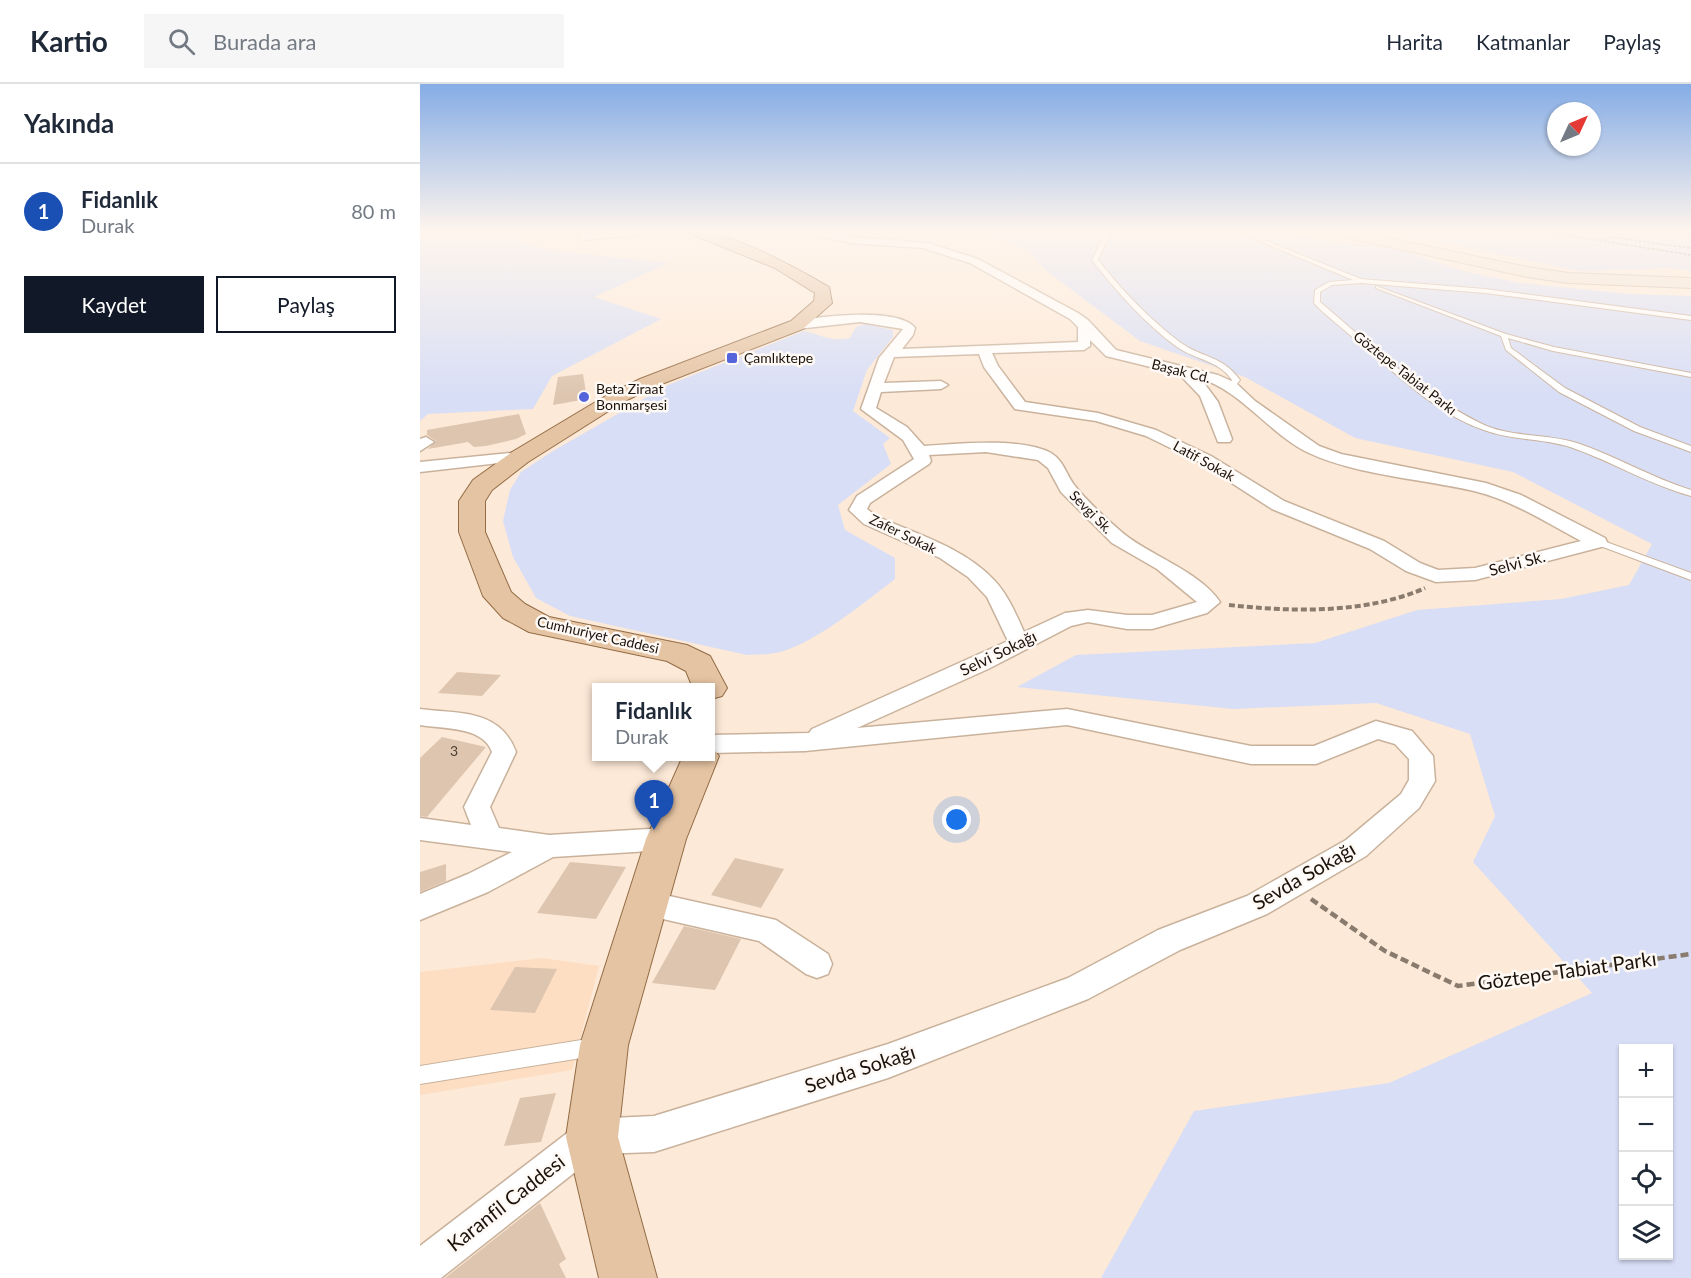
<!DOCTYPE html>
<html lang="tr">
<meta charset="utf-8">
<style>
:root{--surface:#fff;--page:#f6f6f7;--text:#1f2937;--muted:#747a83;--line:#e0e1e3;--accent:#111827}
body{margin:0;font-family:Lato,sans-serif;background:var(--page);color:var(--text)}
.controls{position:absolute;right:18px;bottom:18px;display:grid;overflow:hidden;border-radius:0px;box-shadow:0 2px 4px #0004}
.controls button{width:54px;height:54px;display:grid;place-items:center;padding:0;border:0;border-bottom:2px solid var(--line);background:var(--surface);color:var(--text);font:30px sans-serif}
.compass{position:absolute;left:1127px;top:18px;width:54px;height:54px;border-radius:50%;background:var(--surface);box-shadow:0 2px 4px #0004;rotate:46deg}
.you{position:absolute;left:537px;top:736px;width:21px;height:21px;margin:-15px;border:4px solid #fff;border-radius:50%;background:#1a73e8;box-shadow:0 0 0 9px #1a73e833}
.badge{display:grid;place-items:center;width:39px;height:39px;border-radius:50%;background:var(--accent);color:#fff;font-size:20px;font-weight:700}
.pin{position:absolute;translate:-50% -50px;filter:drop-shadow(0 2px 3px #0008)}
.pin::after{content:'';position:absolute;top:32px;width:21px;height:18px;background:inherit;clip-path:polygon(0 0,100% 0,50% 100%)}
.popup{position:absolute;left:172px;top:599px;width:123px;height:78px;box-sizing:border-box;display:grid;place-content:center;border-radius:0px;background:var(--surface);filter:drop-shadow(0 2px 4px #0005);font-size:20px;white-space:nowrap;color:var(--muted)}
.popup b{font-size:22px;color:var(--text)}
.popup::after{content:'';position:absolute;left:50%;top:100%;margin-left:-12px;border:12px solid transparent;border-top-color:var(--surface)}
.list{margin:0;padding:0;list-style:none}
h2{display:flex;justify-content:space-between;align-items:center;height:78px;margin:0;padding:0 24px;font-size:26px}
h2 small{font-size:20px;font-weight:400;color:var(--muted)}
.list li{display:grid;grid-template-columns:39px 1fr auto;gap:18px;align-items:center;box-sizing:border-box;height:96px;padding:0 24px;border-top:2px solid var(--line)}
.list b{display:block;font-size:22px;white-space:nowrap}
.list p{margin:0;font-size:20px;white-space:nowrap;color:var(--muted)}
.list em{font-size:20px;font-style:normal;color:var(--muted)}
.actions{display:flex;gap:12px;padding:18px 24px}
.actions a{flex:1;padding:14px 0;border:2px solid var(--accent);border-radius:0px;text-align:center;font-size:21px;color:var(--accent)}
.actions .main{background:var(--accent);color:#fff}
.icon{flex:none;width:33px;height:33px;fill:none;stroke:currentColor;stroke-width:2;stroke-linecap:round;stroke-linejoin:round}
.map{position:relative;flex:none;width:1271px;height:1194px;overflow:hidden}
header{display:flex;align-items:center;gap:36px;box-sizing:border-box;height:84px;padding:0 30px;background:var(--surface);border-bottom:2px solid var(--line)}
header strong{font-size:28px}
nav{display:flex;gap:33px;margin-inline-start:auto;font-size:21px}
.search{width:420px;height:54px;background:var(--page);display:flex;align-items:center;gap:15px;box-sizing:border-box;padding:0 21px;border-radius:0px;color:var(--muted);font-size:22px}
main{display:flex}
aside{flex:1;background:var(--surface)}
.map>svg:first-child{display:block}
.built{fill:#fddec2}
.green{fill:#d8def6;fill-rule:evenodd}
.building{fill:#ddc5af}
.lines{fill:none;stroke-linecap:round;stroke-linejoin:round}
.lane-casing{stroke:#c9b29c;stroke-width:2}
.street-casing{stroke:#c9b29c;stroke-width:3}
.secondary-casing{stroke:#c9b29c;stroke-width:2}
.primary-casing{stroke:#936c46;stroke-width:2}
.path-far2{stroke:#897b6e;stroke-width:1.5;stroke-dasharray:3 1.5;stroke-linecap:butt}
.path-far1{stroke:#897b6e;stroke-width:4;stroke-dasharray:6 3;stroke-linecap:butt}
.path{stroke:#897b6e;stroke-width:4.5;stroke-dasharray:8 4;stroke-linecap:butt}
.lane{fill:#fff;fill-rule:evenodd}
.street{fill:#fff;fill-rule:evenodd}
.secondary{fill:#f2e2d1;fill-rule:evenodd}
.primary{fill:#e5c4a3;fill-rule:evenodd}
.poi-dot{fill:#5465db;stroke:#fef9f5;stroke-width:2}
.labels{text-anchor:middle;stroke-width:5;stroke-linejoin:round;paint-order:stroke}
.far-poi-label{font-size:14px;fill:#1b120a;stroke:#fef9f5;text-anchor:start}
.far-street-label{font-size:14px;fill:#1b120a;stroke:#fef9f5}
.number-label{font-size:14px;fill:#4c3f33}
.street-label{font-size:16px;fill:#1b120a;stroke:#fef9f5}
.near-street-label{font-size:20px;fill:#1b120a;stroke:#fef9f5}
</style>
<header>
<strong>Kartio</strong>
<div class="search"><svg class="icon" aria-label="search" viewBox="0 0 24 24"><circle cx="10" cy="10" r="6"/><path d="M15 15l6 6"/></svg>Burada ara</div>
<nav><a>Harita</a><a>Katmanlar</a><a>Paylaş</a></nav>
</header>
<main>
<aside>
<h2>Yakında<small></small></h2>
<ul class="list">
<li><span class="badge" style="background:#1a4fb4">1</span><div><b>Fidanlık</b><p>Durak</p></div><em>80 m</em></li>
</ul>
<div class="actions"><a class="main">Kaydet</a><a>Paylaş</a></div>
</aside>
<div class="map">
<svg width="1271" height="1194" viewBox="0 0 1271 1194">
<rect width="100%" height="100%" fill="#fde9d7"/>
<path class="built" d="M122,874L179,882L152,986L0,1011V888Z"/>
<g class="green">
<path d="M0,146H95L98,147L97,157L129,166L248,179L174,213L241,235L132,292L113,325L8,330L0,337Z"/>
<path d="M559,146H863L903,156L977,165L1043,187L1100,199L1209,210L1271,212V1194H681L774,1027L969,999L1172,909L1053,778L1075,732L1050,650L956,619L813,625L597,603L656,571L895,559L997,526L1141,515L1209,501L1232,460L1093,388L935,354L825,293L720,257L624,185L609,167ZM1204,964H1248V1172H1204Z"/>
<path d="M963,146H1271V187L1252,184L1159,187Z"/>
<path d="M445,240L473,246V253L447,286L433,327L470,354L463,360L471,380L418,421L425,446L475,474V495C446,517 391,563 355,569C346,571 336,570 327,571L150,532L116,514L93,473L83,437L90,406L101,388L133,367L248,301L384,247C403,251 408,258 430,254L436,243Z"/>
</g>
<g class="building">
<path d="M163,290L167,315L133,321L138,293Z"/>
<path d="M99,330L106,350L96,355L66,362L54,363L48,358L8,365L16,357L7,351V346Z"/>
<path d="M37,588L81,591L62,612L18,609Z"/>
<path d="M22,653L66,663L7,733L0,732V674Z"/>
<path d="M315,774L364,785L341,824L291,811Z"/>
<path d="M150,778L206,783L176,835L117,829Z"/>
<path d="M26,780V797L0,808V788Z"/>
<path d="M264,842L321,855L295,906L232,899Z"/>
<path d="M95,883L137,885L115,929L70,926Z"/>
<path d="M136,1009L121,1058L84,1062L100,1014Z"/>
<path d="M120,1119L146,1175L139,1180L146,1194H25Z"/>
</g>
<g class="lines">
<defs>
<g id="lane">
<path d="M687,146H692L678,176C702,206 730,236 761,259C783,274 803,272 820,296L814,304L807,302L812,296C798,276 776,276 757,263C725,240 696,207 672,176Z"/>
<path d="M813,146H819L941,195L1065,205L1271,232V236L1065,209L941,199L912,201L900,208V218C951,261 1000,309 1060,339C1089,354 1126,349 1157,359C1196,372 1232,394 1271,406V412C1230,401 1193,378 1153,364C1124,354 1093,357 1064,346C1017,330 976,290 938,258C924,245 907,233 894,219L895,206L909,198L933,196Z"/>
<path d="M956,202L1086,250L1134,263L1271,289V293L1133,267L1088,254L1091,264L1145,304L1220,343L1271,362V368L1214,347L1139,308L1086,266L1081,252L956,204Z"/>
<path d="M1178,455L1271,489V496L1175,460V456Z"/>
<path d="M174,954L180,957L183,963L180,969L174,972L0,1000V982Z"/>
</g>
<g id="street">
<path d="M207,146H237L232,149L163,156L158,153L163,150Z"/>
<path d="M371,146H390L432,153L508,159L558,175L658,229L668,236L696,266L798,291L816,299L835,317L899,362L921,370L1066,399L1101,411L1185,454L1187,458L1185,462L1055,496L1016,498L986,487L950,465L852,425L779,378L726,352L676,337L595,325L564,283L559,270L474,273L464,299L521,297L528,301L521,305L461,308L456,324L487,343L504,362C537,360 602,353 631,369C644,377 646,391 655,402C668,419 688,436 704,450C731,472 779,487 800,518L787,529L732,545H707L668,538L651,542L568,585L437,644L647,625L831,662H894L956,637L992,647L1013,672L1015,697L999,724L946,772L847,830L760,866L668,915L468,994L234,1068L178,1070L21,1194H0V1162L159,1040L172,1035L234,1032L468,960L648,894L738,846L827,812L926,756L981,710L989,696V675L975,660L958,655L896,680H831L647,641L385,667L291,669V651L389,649L392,645L588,557L567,513L548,493L520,474L444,440L429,426L437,412L494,375L483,356L441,325L459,274L483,245L440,238L377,245L371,241L373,238C397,232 479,223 495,244L493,251L482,265L658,258V243L650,235L550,179L503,164L432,159ZM670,256L686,272L759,290L780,312L798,358H810L812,355L798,318L781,295C819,305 852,352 889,369C936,391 1003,395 1054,407C1092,416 1127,439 1161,457L1055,484L1018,486L1000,479L964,457L864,417L791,372L736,346L678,329L605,318L578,282L572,269L664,266L670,262ZM566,368L618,376L628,384L641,408L692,459L737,485L777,518L732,531H707L668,526L645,529L604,548C596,530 588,511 574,496C543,463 496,450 456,432L447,425L450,419L509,380L511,377L509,371Z"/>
<path d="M6,353L14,358L0,367V355Z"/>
<path d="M100,368L108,373L106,376L0,388V378Z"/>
<path d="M0,625C40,630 80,625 96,668L70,723L79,744L129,751L246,744L256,747L260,755L256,763L246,766L133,773L68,808L0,836V810L48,790L92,768L0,756V734L51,741L44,723L72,668C63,642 23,645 0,641Z"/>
<path d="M227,807L356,836L408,870L412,880L408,890L397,894L386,890L339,857L217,829L213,820L217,811Z"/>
</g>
<path id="secondary" d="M903,146H929L1107,183L1148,189L1271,194V204L1148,199L1107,193L910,150Z"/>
<g id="primary">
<path d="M261,146C303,143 373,182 409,203L412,219L383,245L234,303L203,318L108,378L72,406L65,417V448L91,508L105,520L129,533L267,561L290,572L307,604L302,612L291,615V604H273L266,587L247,577L109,548L83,534L63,512L39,448V417L53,396L92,368L189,310L220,295L371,237L394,217L395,209L355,184Z"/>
<path d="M291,662L299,672L266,755L208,961L198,1053L237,1194H179L146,1053L160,961L226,755L263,672H291Z"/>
</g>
</defs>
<use href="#lane" class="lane-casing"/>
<use href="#street" class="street-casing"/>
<use href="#secondary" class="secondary-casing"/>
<use href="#primary" class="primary-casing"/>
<g class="path-far2">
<path d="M1112,146L1271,171"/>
<path d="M1183,156L1191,153L1271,164"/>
</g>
<path class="path-far1" d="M809,521C872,528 946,530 1005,504"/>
<path class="path" d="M891,815L965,867L1038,902L1271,870"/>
<use href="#lane" class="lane"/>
<use href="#street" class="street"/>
<use href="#secondary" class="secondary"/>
<use href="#primary" class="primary"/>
</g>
<linearGradient id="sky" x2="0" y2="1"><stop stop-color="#85ace6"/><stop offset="0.47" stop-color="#fef5ed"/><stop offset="1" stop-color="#fef5ed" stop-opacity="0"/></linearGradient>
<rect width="1271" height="313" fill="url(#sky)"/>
<g class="poi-dot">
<rect x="306" y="268" width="12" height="12" rx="3"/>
<circle cx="164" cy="313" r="6"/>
</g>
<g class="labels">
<g class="far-poi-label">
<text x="324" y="279">Çamlıktepe</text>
<text x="176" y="310">Beta Ziraat<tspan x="176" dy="16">Bonmarşesi</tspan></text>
</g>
<g class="far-street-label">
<text transform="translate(761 287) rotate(14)" y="5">Başak Cd.</text>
<text transform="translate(985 289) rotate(38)" y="5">Göztepe Tabiat Parkı</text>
<text transform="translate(784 377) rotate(29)" y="5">Latif Sokak</text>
<text transform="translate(671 428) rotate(45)" y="5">Sevgi Sk.</text>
<text transform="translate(483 450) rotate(26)" y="5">Zafer Sokak</text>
<text transform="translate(178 551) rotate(13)" y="5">Cumhuriyet Caddesi</text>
</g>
<g class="number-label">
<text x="34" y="672">3</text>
</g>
<g class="street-label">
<text transform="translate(1097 479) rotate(-15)" y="6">Selvi Sk.</text>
<text transform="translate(578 569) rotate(-26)" y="6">Selvi Sokağı</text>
</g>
<g class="near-street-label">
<text transform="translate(884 792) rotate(-30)" y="7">Sevda Sokağı</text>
<text transform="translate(1147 887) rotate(-8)" y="7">Göztepe Tabiat Parkı</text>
<text transform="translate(440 985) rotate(-18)" y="7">Sevda Sokağı</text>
<text transform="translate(86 1119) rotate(-38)" y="7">Karanfil Caddesi</text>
</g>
</g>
</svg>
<div class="controls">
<button>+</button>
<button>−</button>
<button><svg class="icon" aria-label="locate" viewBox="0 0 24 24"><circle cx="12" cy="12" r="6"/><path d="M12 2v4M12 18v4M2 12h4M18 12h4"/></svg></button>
<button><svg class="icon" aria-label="layers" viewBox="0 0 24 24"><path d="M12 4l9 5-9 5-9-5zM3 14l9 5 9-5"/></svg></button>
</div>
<svg class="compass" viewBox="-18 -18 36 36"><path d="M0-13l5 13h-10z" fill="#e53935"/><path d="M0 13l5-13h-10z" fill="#747a83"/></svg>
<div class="you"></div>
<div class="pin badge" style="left:234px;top:746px;background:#1a4fb4">1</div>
<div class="popup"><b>Fidanlık</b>Durak</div>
</div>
</main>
